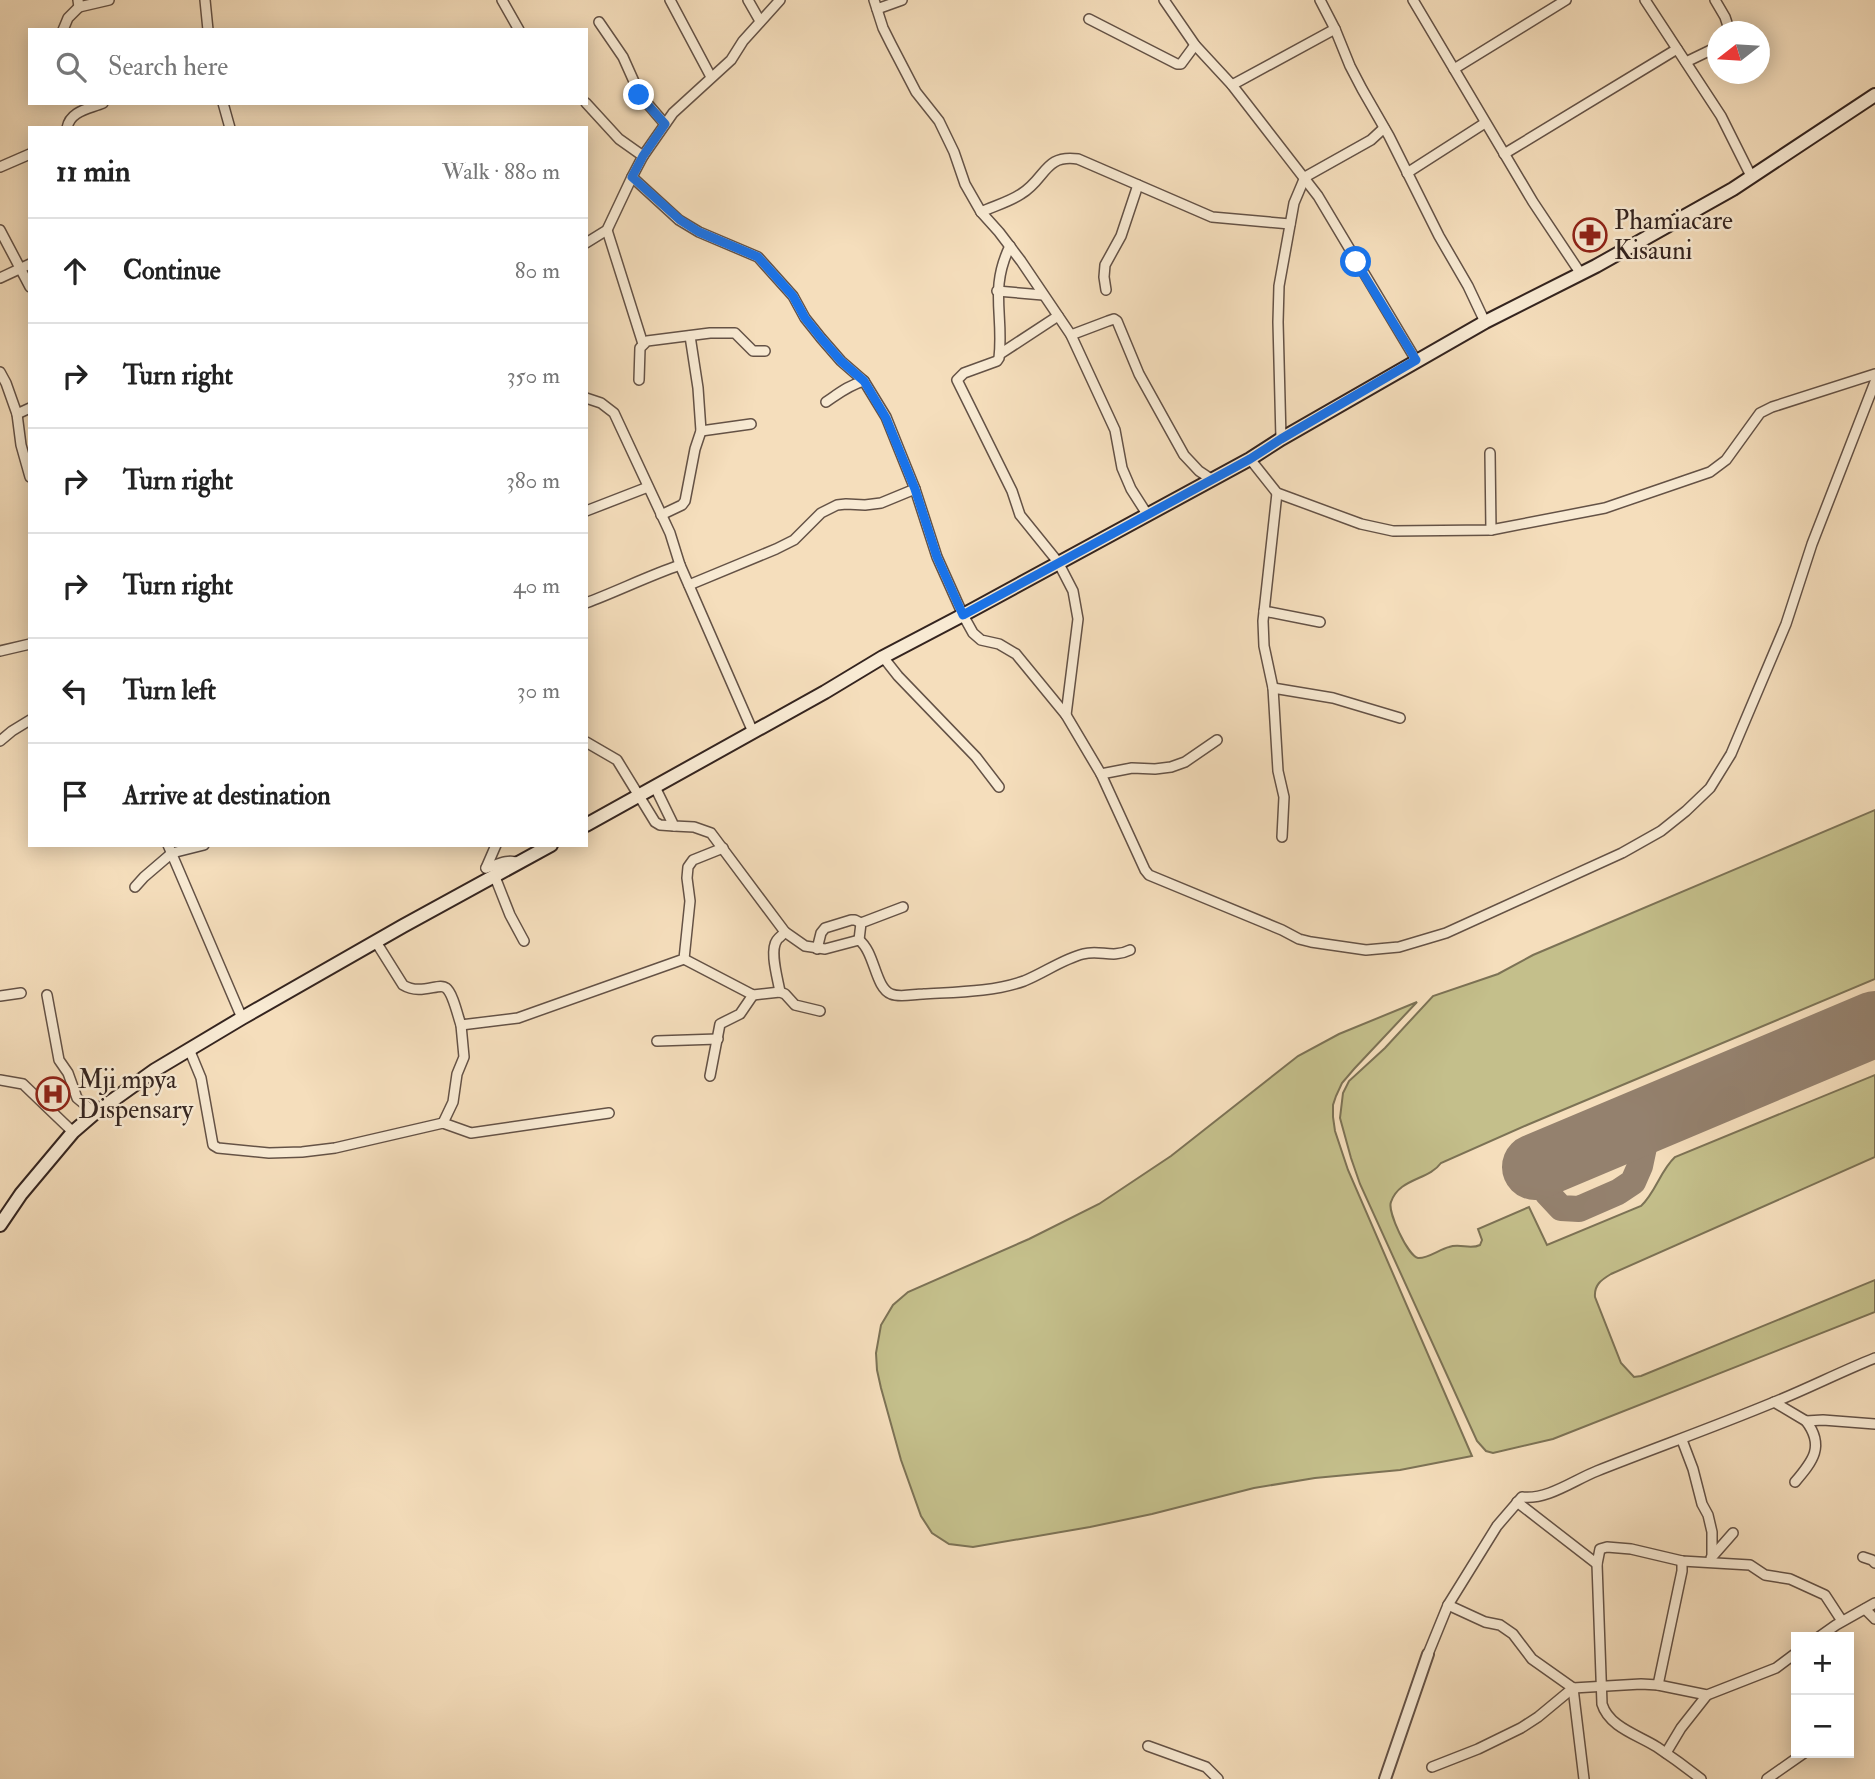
<!DOCTYPE html>
<meta charset="utf-8">
<style>
:root{--surface:#fff;--page:#f2f2f2;--text:#222;--muted:#767676;--line:#e0e0e0}
body{margin:0;font-family:"IM FELL Double Pica",serif;background:var(--page);color:var(--text)}
.controls{position:absolute;right:21px;bottom:21px;display:grid;overflow:hidden;border-radius:0px;box-shadow:0 4px 18px #0003}
.controls button{width:63px;height:63px;display:grid;place-items:center;padding:0;border:0;border-bottom:2px solid var(--line);background:var(--surface);color:var(--text);font:35px sans-serif}
.compass{position:absolute;left:1707px;top:21px;width:63px;height:63px;border-radius:50%;background:var(--surface);box-shadow:0 4px 18px #0003;rotate:253deg}
.stop{position:absolute;width:21px;height:21px;margin:-16px;border:5px solid #1a73e8;border-radius:50%;background:#fff}
.stop.end{background:#1a73e8;border-color:#fff;box-shadow:0 2px 7px #0008}
.list{margin:0;padding:0;list-style:none}
h2{display:flex;justify-content:space-between;align-items:center;height:91px;margin:0;padding:0 28px;font-size:30px}
h2 small{font-size:23px;font-weight:400;color:var(--muted)}
.list li{display:grid;grid-template-columns:46px 1fr auto;gap:21px;align-items:center;box-sizing:border-box;height:105px;padding:0 28px;border-top:2px solid var(--line)}
.list b{display:block;font-size:26px;white-space:nowrap}
.list em{font-size:23px;font-style:normal;color:var(--muted)}
.icon{flex:none;width:38px;height:38px;fill:none;stroke:currentColor;stroke-width:2;stroke-linecap:round;stroke-linejoin:round}
.map{position:relative;flex:none;width:1875px;height:1779px;overflow:hidden}
.search{position:absolute;background:var(--surface);box-shadow:0 4px 18px #0003;left:28px;top:28px;width:560px;height:77px;display:flex;align-items:center;gap:18px;box-sizing:border-box;padding:0 24px;border-radius:0px;color:var(--muted);font-size:26px}
.panel{position:absolute;background:var(--surface);box-shadow:0 4px 18px #0003;left:28px;top:126px;width:560px;height:721px;border-radius:0px}
.map>svg:first-child{display:block}
.green{fill:#c4bf8b;stroke:#7c7255;stroke-width:2}
.lines{fill:none;stroke-linecap:round;stroke-linejoin:round}
.taxiway{stroke:#94816e;stroke-width:26}
.runway{stroke:#94816e;stroke-width:66}
.minor-casing{stroke:#645246;stroke-width:12}
.tertiary-casing{stroke:#645246;stroke-width:14}
.secondary-casing{stroke:#34241f;stroke-width:16}
.minor{stroke:#f8ead3;stroke-width:9}
.tertiary{stroke:#f8ead3;stroke-width:10}
.secondary{stroke:#f8ead3;stroke-width:12}
.route{stroke:#1a73e8;stroke-width:9}
.labels{text-anchor:middle;stroke-width:5;stroke-linejoin:round;paint-order:stroke}
.poi-label{font-size:26px;fill:#34241f;stroke:#f8ead3;text-anchor:start}
</style>
<div class="map">
<svg width="1875" height="1779" viewBox="0 0 1875 1779">
<rect width="100%" height="100%" fill="#f5debc"/>
<filter id="stains"><feTurbulence type="fractalNoise" baseFrequency=".00286" numOctaves="4"/><feColorMatrix values="0 0 0 0 .2 0 0 0 0 .09 0 0 0 0 .02 0 0 0 .5 -.17"/></filter>
<radialGradient id="worn" r=".72"><stop offset=".6" stop-color="#630" stop-opacity="0"/><stop offset="1" stop-color="#630" stop-opacity=".3"/></radialGradient>
<g class="green">
<path d="M1875,810V979L1527,1125L1441,1163C1429,1180 1399,1178 1391,1202C1387,1211 1408,1256 1418,1258C1427,1259 1440,1249 1449,1247C1460,1243 1470,1250 1480,1245L1482,1240L1478,1229L1529,1207L1547,1245L1641,1206C1656,1192 1660,1171 1675,1157L1875,1075V1157L1611,1274C1601,1280 1594,1285 1595,1297L1621,1363L1634,1377L1641,1376L1875,1280V1312L1553,1439L1493,1453L1486,1451L1477,1441L1360,1184L1351,1158L1340,1118L1343,1093L1349,1081L1385,1048L1433,996L1498,974L1533,955Z"/>
<path d="M1417,1002L1354,1069L1342,1083L1336,1096L1333,1105V1117L1335,1131L1348,1170L1472,1456L1400,1470L1315,1478L1254,1488L1152,1514L1090,1527L973,1547L949,1544L932,1533L921,1516L901,1460L881,1388L877,1370L876,1353L881,1325L893,1305L908,1292L1029,1239L1099,1204L1171,1156L1298,1056L1339,1034Z"/>
</g>
<g class="lines">
<path class="taxiway" d="M1599,1140H1586L1573,1135L1555,1139L1545,1150L1541,1173L1547,1193L1561,1208L1579,1209L1618,1192L1633,1182L1640,1166L1650,1119"/>
<path class="runway" d="M1535,1167L1875,1024"/>
<defs>
<g id="minor">
<path d="M78,0L79,7L109,0"/>
<path d="M205,0L208,30"/>
<path d="M502,0L519,30"/>
<path d="M670,0L711,77"/>
<path d="M748,0L760,21"/>
<path d="M874,0L883,28L891,44L916,92L939,121L954,152L965,184L981,212L999,232L1021,261L1071,335L1115,430L1122,468L1131,489L1147,514"/>
<path d="M1164,0L1195,45L1232,85L1318,196L1416,360"/>
<path d="M1320,0L1335,29L1350,66L1362,89L1389,136L1439,236L1468,286L1485,322"/>
<path d="M1413,0L1533,202L1581,274"/>
<path d="M1645,0L1721,116L1751,176"/>
<path d="M1715,0L1725,17L1730,32"/>
<path d="M877,9L902,0"/>
<path d="M1089,19L1177,64H1181L1195,45"/>
<path d="M599,22L623,57L640,95L665,124"/>
<path d="M63,30L68,18L79,7"/>
<path d="M1686,62L1717,47"/>
<path d="M1454,69L1566,0"/>
<path d="M1232,85L1335,29"/>
<path d="M223,103L230,128"/>
<path d="M586,103L619,139L643,156L632,177L679,220L699,232L758,257L793,296L805,318L821,338L841,361L864,381L886,417L915,489L937,557L963,615L973,633L981,640L999,644L1016,654L1066,715L1101,774L1145,870L1149,875L1282,930L1299,939L1311,942L1366,950L1399,947L1446,933L1622,853L1661,831L1686,811L1710,788L1731,754L1786,624L1812,544L1875,382"/>
<path d="M67,128C70,111 89,109 103,103"/>
<path d="M1504,154L1677,49"/>
<path d="M643,156L673,113L731,60L743,41L780,0"/>
<path d="M0,167L30,154"/>
<path d="M1407,173L1485,123"/>
<path d="M981,212C994,206 1009,202 1021,194C1046,179 1044,154 1078,159L1212,217L1290,224"/>
<path d="M0,230L30,287"/>
<path d="M607,230L643,344"/>
<path d="M586,243L607,230L632,177"/>
<path d="M1010,246C989,289 1004,315 999,358L997,361L964,373L957,380L1012,491L1020,515L1058,562L1073,591L1078,619L1066,715"/>
<path d="M0,278L30,264"/>
<path d="M1106,290L1104,277L1105,265L1121,236L1138,185"/>
<path d="M997,291L1043,295"/>
<path d="M1071,335L1108,321L1114,319L1117,321L1139,374L1184,455L1199,471L1211,479"/>
<path d="M1000,354L1058,316"/>
<path d="M0,372L6,383L17,414L30,408"/>
<path d="M639,380L640,348L647,341L710,333H735L753,351H765"/>
<path d="M586,398L601,403L614,413L670,533L680,565L753,732"/>
<path d="M826,402C838,394 849,385 864,381"/>
<path d="M17,414L21,445L30,477"/>
<path d="M701,431L751,424"/>
<path d="M1281,439L1278,322L1279,286L1294,203L1305,177L1371,140L1384,128"/>
<path d="M1490,453L1491,530"/>
<path d="M1250,459L1277,493L1361,524L1393,531L1491,530L1605,508L1710,472L1726,460L1760,413L1772,407L1875,374"/>
<path d="M586,511L648,487"/>
<path d="M661,515L682,505L685,501L695,449L701,431L698,388L690,336"/>
<path d="M689,585L776,549L794,540L821,513L837,505L846,504L865,505L881,503L915,489"/>
<path d="M586,603C618,591 648,576 680,565"/>
<path d="M1264,611L1320,622"/>
<path d="M0,651L30,644"/>
<path d="M883,657L898,676L976,757L999,787"/>
<path d="M1273,688L1264,646L1263,621L1277,493"/>
<path d="M0,741L12,731L30,720"/>
<path d="M586,742L617,760L655,822L660,825L674,826"/>
<path d="M1101,774L1132,768L1155,769L1171,767L1185,762L1217,740"/>
<path d="M655,787L674,826L694,827L711,833L785,932L805,946L825,949L859,940C875,952 875,988 891,994C900,998 914,994 923,994C956,992 993,992 1024,981C1044,973 1063,959 1083,954C1100,949 1112,959 1130,950"/>
<path d="M1282,837L1284,797L1278,771L1273,688L1333,698L1400,718"/>
<path d="M168,845L242,1018"/>
<path d="M486,868C496,865 509,858 518,863"/>
<path d="M486,868L496,845"/>
<path d="M495,877L510,915L524,941"/>
<path d="M135,887L144,877L172,853L204,845"/>
<path d="M859,940L861,923L903,907"/>
<path d="M376,942L403,985C421,996 439,982 446,988C453,993 458,1017 461,1025L518,1018L684,959L690,901L687,878L688,867L693,860L723,848"/>
<path d="M817,949L821,933L825,928L851,920H855L861,923"/>
<path d="M684,959L753,995L780,992L785,994L795,1005L820,1011"/>
<path d="M780,992C778,979 769,951 777,940C777,939 785,933 785,932"/>
<path d="M47,995L59,1060L68,1073L77,1098L95,1113"/>
<path d="M0,996L21,993"/>
<path d="M657,1041L718,1039"/>
<path d="M189,1049L201,1078L213,1145L218,1148L269,1153L302,1152L335,1148L443,1123L471,1133L609,1113"/>
<path d="M710,1076L720,1024L740,1014L753,995"/>
<path d="M0,1080L23,1084L73,1132"/>
<path d="M443,1123L453,1102L457,1074L464,1057L461,1025"/>
<path d="M1774,1402L1806,1421L1823,1420L1875,1424"/>
<path d="M1682,1440L1693,1469L1702,1504L1708,1515L1712,1532V1556"/>
<path d="M1795,1482C1813,1461 1825,1446 1806,1421"/>
<path d="M1517,1502L1597,1564"/>
<path d="M1863,1557L1872,1560L1875,1563"/>
<path d="M1711,1558L1733,1533"/>
<path d="M1448,1605L1485,1622L1500,1625L1513,1634L1532,1659L1573,1688"/>
<path d="M1865,1609L1875,1619"/>
<path d="M1819,1637L1836,1625L1875,1603"/>
<path d="M1428,1654L1448,1605L1497,1526L1522,1497C1548,1500 1574,1480 1597,1471C1655,1448 1714,1427 1772,1403C1807,1389 1840,1372 1875,1358"/>
<path d="M1658,1685L1682,1571V1561"/>
<path d="M1573,1688L1584,1779"/>
<path d="M1148,1746L1206,1767L1218,1779"/>
<path d="M1666,1753L1681,1728L1707,1695"/>
<path d="M1432,1767L1478,1749L1521,1728L1538,1717L1573,1688L1641,1684L1658,1685L1707,1695L1776,1668L1796,1653"/>
<path d="M1701,1779C1687,1768 1672,1757 1657,1747C1638,1735 1609,1727 1602,1704L1597,1564L1600,1549L1607,1547L1631,1549L1682,1561L1750,1565L1765,1575L1790,1579L1825,1595L1842,1621"/>
<path d="M1767,1779L1804,1753"/>
</g>
<path id="tertiary" d="M1385,1779L1428,1654"/>
<g id="secondary">
<path d="M586,825L825,692L883,657L963,615L1250,459L1281,439L1485,322L1596,266L1733,189L1875,95"/>
<path d="M0,1225L21,1194L73,1132L95,1113L155,1070L242,1018L403,926L551,845"/>
</g>
</defs>
<use href="#minor" class="minor-casing"/>
<use href="#tertiary" class="tertiary-casing"/>
<use href="#secondary" class="secondary-casing"/>
<use href="#minor" class="minor"/>
<use href="#tertiary" class="tertiary"/>
<use href="#secondary" class="secondary"/>
</g>
<g class="lines">
<path class="route" d="M639,95L665,124L643,156L632,177L680,220L699,232L758,257L793,296L805,318L821,338L841,361L864,381L886,418L915,489L937,557L963,615L1250,459L1281,439L1416,360L1356,262"/>
</g>
<defs>
<symbol id="pharmacy-ring" viewBox="-11 -11 22 22"><circle r="9.5" fill="#f8ead3" stroke="#8f2418" stroke-width="1.5"/><path d="M-2-6h4v4h4v4h-4v4h-4v-4h-4v-4h4Z" fill="#8f2418"/></symbol>
<symbol id="hospital-ring" viewBox="-11 -11 22 22"><circle r="9.5" fill="#f8ead3" stroke="#8f2418" stroke-width="1.5"/><path d="M-5-5h3v3.5h4V-5h3V5h-3V1.5h-4V5h-3Z" fill="#8f2418"/></symbol>
</defs>
<g fill-rule="evenodd">
<use href="#pharmacy-ring" x="1571" y="216" width="38" height="38"/>
<use href="#hospital-ring" x="34" y="1075" width="38" height="38"/>
</g>
<g class="labels">
<g class="poi-label">
<text x="1614" y="229">Phamiacare<tspan x="1614" dy="30">Kisauni</tspan></text>
<text x="78" y="1088">Mji mpya<tspan x="78" dy="30">Dispensary</tspan></text>
</g>
</g>
<rect width="100%" height="100%" filter="url(#stains)"/>
<rect width="100%" height="100%" fill="url(#worn)"/>
</svg>
<div class="controls">
<button>+</button>
<button>−</button>
</div>
<svg class="compass" viewBox="-18 -18 36 36"><path d="M0-13l5 13h-10z" fill="#e53935"/><path d="M0 13l5-13h-10z" fill="#767676"/></svg>
<div class="stop" style="left:1356px;top:262px"></div>
<div class="stop end" style="left:639px;top:95px"></div>
<div class="search"><svg class="icon" aria-label="search" viewBox="0 0 24 24"><circle cx="10" cy="10" r="6"/><path d="M15 15l6 6"/></svg>Search here</div>
<section class="panel">
<h2>11 min<small>Walk · 880 m</small></h2>
<ul class="list">
<li><svg class="icon" aria-label="ahead" viewBox="0 0 24 24"><path d="M12 20V5M6 11l6-6 6 6"/></svg><div><b>Continue</b></div><em>80 m</em></li>
<li><svg class="icon" aria-label="right" viewBox="0 0 24 24"><path d="M7 20v-9h11M14 6l5 5-5 5"/></svg><div><b>Turn right</b></div><em>350 m</em></li>
<li><svg class="icon" aria-label="right" viewBox="0 0 24 24"><path d="M7 20v-9h11M14 6l5 5-5 5"/></svg><div><b>Turn right</b></div><em>380 m</em></li>
<li><svg class="icon" aria-label="right" viewBox="0 0 24 24"><path d="M7 20v-9h11M14 6l5 5-5 5"/></svg><div><b>Turn right</b></div><em>40 m</em></li>
<li><svg class="icon" aria-label="left" viewBox="0 0 24 24"><path d="M17 20v-9H6M10 6l-5 5 5 5"/></svg><div><b>Turn left</b></div><em>30 m</em></li>
<li><svg class="icon" aria-label="arrive" viewBox="0 0 24 24"><path d="M6 21V4h12l-3 4 3 4H6"/></svg><div><b>Arrive at destination</b></div></li>
</ul>
</section>
</div>
